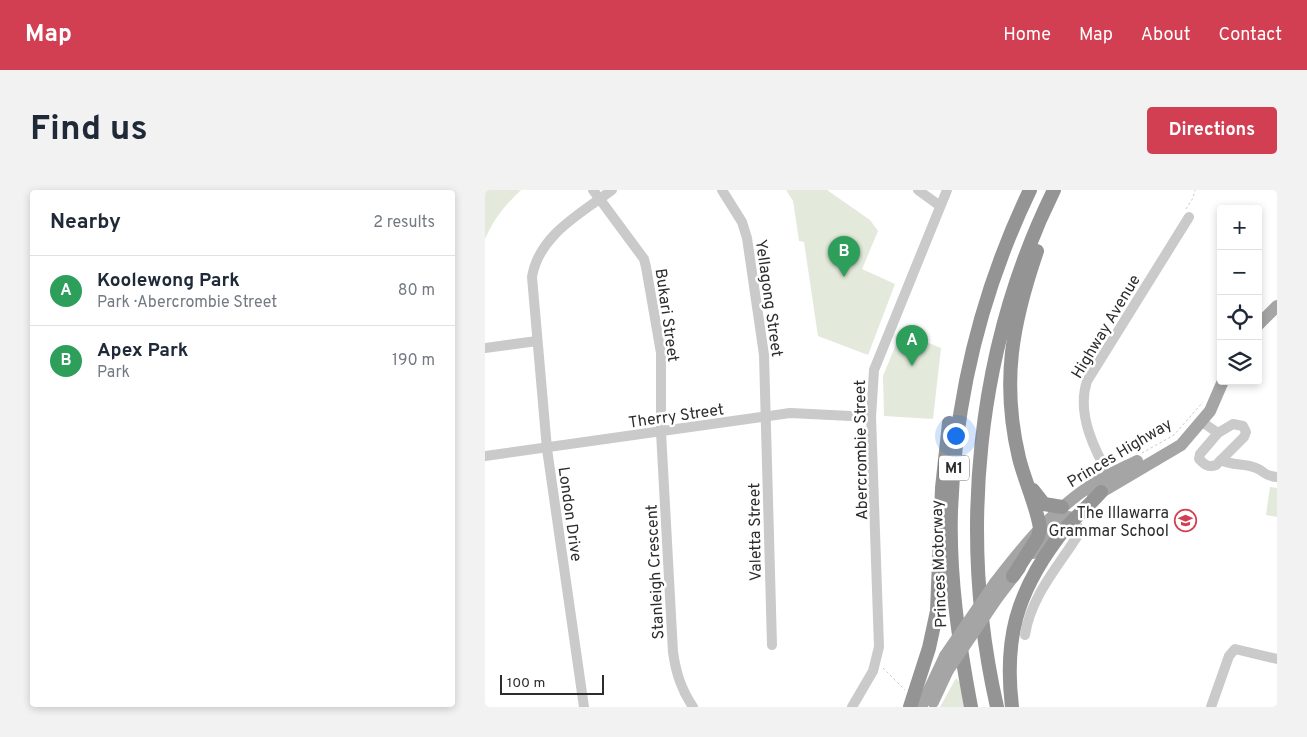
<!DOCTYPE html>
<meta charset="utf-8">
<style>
:root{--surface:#fff;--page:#f2f2f3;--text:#1f2937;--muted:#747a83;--line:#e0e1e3;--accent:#d33f52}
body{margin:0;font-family:Overpass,sans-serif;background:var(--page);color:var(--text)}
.controls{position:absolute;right:15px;top:15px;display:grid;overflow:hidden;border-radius:5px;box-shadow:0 2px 8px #0003}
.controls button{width:45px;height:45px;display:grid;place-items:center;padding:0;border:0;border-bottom:1px solid var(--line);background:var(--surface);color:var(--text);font:25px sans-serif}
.scale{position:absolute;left:15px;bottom:12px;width:104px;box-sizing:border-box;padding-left:5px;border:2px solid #2d2d2d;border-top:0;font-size:14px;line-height:18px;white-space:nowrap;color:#2d2d2d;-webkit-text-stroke:4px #fff;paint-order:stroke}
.you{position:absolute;left:470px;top:245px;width:18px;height:18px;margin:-12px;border:4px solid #fff;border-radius:50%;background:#1a73e8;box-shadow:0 0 0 8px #1a73e833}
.badge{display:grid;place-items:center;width:32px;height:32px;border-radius:50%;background:var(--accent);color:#fff;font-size:16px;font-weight:700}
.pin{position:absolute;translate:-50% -41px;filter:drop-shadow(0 1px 2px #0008)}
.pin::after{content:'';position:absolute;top:26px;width:18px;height:15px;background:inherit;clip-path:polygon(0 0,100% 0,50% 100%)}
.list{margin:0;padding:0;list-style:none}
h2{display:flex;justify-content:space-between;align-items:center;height:65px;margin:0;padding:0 20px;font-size:21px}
h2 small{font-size:16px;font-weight:400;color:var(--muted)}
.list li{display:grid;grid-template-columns:32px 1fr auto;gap:15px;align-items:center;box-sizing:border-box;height:70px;padding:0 20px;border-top:1px solid var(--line)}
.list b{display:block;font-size:19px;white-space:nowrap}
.list p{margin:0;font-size:16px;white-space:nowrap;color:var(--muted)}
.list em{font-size:16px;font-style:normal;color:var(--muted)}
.icon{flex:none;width:28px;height:28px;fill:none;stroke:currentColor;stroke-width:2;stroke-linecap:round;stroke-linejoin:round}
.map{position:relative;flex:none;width:792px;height:517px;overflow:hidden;border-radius:5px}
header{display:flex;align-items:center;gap:30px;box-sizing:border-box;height:70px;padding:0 25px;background:var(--accent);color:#fff}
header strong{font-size:24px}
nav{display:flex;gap:28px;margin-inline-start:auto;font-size:18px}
.intro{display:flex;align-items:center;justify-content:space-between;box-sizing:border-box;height:120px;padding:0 30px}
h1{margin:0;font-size:35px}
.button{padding:12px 22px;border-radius:5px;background:var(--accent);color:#fff;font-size:18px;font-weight:700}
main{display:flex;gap:30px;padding:0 30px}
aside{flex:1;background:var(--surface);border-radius:5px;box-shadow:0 2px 8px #0003}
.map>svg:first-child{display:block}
.green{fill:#e3e9db}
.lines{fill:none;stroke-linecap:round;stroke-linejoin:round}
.path{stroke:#cacaca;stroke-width:1;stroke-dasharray:2.5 2.5;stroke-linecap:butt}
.minor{stroke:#cacaca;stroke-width:10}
.major{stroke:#a5a5a5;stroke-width:12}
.highway{stroke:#949494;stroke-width:14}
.major-bridge{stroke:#a5a5a5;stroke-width:12}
.labels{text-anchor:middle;stroke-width:5;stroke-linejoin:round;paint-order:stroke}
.shield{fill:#fff;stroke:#6c6c6c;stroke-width:1}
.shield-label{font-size:15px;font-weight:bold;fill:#2d2d2d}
.street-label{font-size:16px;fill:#2d2d2d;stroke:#fff}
.poi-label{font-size:16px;fill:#2d2d2d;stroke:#fff;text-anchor:end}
</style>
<header>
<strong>Map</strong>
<nav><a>Home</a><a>Map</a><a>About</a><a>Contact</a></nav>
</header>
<div class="intro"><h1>Find us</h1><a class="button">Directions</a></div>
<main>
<aside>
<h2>Nearby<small>2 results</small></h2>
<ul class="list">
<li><span class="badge" style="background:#2e9e5b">A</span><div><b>Koolewong Park</b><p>Park · Abercrombie Street</p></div><em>80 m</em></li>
<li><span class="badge" style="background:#2e9e5b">B</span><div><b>Apex Park</b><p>Park</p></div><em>190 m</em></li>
</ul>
</aside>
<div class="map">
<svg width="792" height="517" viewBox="0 0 792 517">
<rect width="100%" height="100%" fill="#fff"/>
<g class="green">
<path d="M0,0H36C20,15 9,29 0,49Z"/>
<path d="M301,0H342L385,30L393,41L377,79L410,94L383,165L333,146L319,52L314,51L308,11Z"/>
<path d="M416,142L456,158L448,229L399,226L398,186Z"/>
<path d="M785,297L792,298V327L781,325Z"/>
<path d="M471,488L475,493L479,517H455Z"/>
</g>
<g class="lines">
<g class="path">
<path d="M701,19L708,8L710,0"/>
<path d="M657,263L689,245L718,212"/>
<path d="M398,478L420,500"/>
</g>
<g class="minor">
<path d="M108,0L159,69L161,77L176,163V242L188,462C191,483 196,499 208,517"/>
<path d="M237,0L257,32L262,48L279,165L287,455"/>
<path d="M433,0L455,16"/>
<path d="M0,158L52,151"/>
<path d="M717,232L733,243L715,264L714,269C719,274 723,278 731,275L759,247L761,242L758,236L748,234L733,243"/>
<path d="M0,266L305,223L386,227"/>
<path d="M736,270C747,276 760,273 771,278C780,281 778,286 792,287"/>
<path d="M627,290C610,262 591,224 602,191L704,27"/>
<path d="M540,445C546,406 573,377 593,345L595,340L585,326"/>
<path d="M99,517L62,259L47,87C54,45 95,24 127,0"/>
<path d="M367,517L388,481L394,457L386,227L389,180L462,0"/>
<path d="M726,517L744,466L750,459L792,469"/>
</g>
<g class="major">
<path d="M773,135L792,116"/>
<path d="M608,307L696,255L725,221L738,191"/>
<path d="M548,363L583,327"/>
<path d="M510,393C539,355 568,320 608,294C622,285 638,278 652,271"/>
<path d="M512,408L535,378"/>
<path d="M448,512L463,480"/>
<path d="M436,517L460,466"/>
</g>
<g class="highway">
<path d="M548,300L559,314L577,317"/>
<path d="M528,386L553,347L555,338C551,314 540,292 534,268C516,192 527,134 552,61"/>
<path d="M425,517L444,458L452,421L457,298L464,233"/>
<path d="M486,517C474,453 464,387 466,321C470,210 497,100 545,0"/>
<path d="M512,517C473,345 491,158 569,0"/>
<path d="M527,517C519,450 531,404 572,349C584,332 602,318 616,302"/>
</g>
<g class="major-bridge">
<path d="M460,466L510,393"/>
<path d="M463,480L512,408"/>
</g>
</g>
<defs>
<symbol id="school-ring" viewBox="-11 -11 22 22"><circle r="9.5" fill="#fff" stroke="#d33f52" stroke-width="1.5"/><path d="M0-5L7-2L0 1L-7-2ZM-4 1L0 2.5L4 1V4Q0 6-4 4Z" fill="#d33f52"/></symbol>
</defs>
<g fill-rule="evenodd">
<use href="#school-ring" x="688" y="318" width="25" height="25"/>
</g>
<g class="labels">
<rect class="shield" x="454" y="265.5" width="30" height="25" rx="4"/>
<g class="shield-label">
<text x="469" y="283">M1</text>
</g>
<g class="street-label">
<text transform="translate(285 108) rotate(82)" y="6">Yellagong Street</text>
<text transform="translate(183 125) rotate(82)" y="6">Bukari Street</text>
<text transform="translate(620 136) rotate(-59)" y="6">Highway Avenue</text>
<text transform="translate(191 225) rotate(-8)" y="6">Therry Street</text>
<text transform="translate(375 260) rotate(-91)" y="6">Abercrombie Street</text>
<text transform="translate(634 262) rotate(-31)" y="6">Princes Highway</text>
<text transform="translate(86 324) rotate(82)" y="6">London Drive</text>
<text transform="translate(269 342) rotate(-91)" y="6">Valetta Street</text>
<text transform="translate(453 374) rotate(-92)" y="6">Princes Motorway</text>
<text transform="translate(169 382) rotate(-93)" y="6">Stanleigh Crescent</text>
</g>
<g class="poi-label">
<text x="684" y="328">The Illawarra<tspan x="684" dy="18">Grammar School</tspan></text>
</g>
</g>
</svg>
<div class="controls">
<button>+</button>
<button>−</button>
<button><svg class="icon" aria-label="locate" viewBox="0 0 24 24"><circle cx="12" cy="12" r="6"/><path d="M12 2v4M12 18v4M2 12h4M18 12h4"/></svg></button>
<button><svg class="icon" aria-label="layers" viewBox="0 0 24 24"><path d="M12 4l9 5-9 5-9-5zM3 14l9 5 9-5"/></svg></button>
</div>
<div class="scale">100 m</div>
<div class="you"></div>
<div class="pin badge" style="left:427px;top:176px;background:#2e9e5b">A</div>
<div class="pin badge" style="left:359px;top:87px;background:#2e9e5b">B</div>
</div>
</main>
